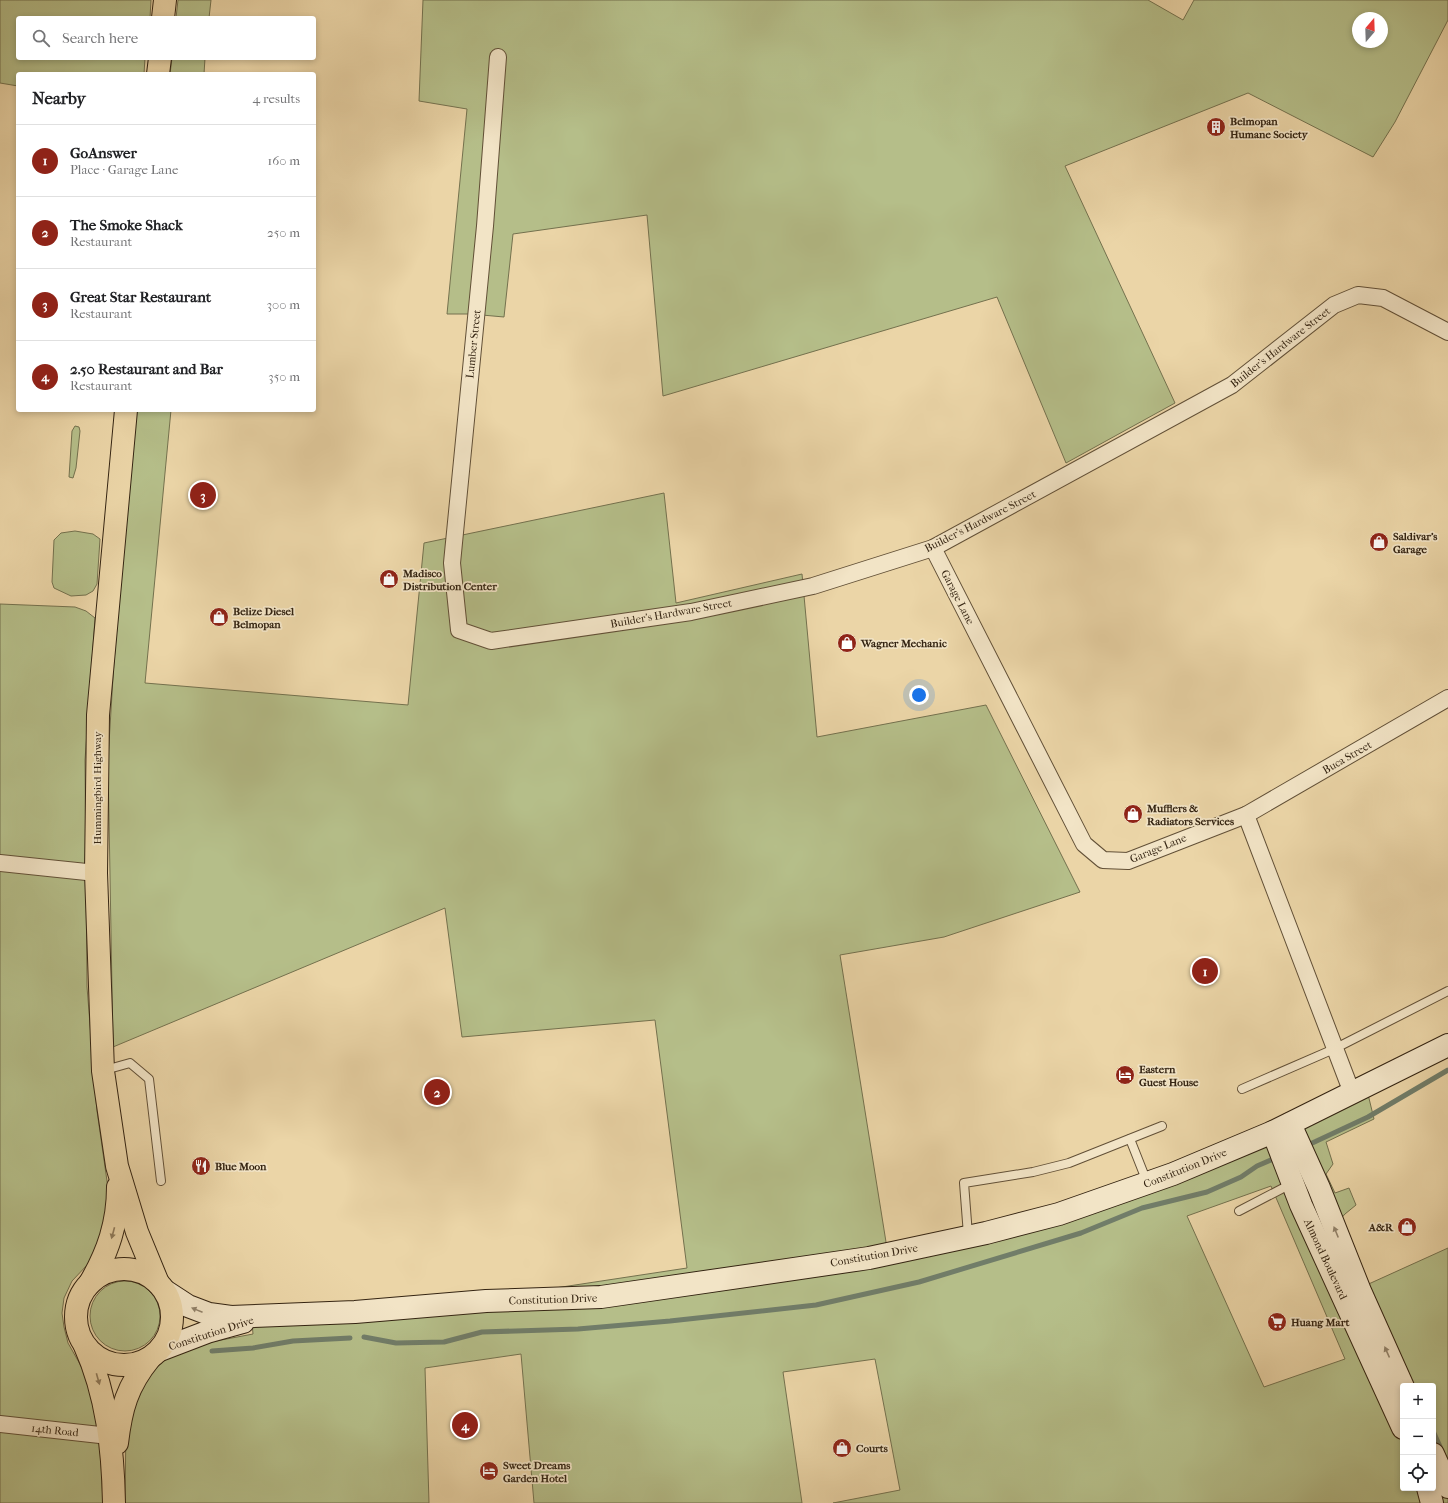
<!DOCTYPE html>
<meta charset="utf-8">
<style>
:root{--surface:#fff;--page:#f6f6f6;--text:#202124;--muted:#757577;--line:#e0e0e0;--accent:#8f2418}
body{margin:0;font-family:"IM FELL French Canon",serif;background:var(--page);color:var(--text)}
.controls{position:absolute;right:12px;bottom:12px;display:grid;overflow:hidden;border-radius:4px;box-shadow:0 2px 6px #0003}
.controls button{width:36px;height:36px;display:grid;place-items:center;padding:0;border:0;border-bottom:1px solid var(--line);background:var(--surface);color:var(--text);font:20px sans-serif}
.compass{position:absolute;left:1352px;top:12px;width:36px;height:36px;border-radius:50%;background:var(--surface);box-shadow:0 2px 6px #0003;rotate:19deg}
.you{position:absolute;left:919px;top:695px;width:14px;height:14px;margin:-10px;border:3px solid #fff;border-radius:50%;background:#1a73e8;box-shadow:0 0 0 6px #1a73e833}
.badge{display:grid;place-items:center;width:26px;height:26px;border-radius:50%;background:var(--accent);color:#fff;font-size:13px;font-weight:700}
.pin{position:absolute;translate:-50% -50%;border:2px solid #fff;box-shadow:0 1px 4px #0006}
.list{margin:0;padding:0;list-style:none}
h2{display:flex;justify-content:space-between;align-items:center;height:52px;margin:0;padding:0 16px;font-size:17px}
h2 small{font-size:13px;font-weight:400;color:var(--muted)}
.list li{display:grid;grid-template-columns:26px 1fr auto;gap:12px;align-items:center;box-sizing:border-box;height:72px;padding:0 16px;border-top:1px solid var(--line)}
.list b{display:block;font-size:15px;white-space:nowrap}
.list p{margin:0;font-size:13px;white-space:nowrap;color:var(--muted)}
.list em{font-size:13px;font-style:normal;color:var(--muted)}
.icon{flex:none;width:22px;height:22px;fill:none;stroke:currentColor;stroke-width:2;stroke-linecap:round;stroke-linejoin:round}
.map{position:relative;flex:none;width:1448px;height:1503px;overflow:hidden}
.search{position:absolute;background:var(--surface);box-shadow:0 2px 6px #0003;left:16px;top:16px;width:300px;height:44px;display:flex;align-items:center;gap:10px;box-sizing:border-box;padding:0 14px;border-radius:4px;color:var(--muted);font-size:15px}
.panel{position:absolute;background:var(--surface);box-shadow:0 2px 6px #0003;left:16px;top:72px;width:300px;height:340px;border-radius:4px}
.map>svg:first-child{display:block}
.green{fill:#b5be89;stroke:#74714e;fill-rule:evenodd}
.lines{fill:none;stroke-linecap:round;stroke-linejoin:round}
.stream{stroke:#717d69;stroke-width:5}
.lane-casing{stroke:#625037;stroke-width:10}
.street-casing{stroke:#625037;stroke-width:18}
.secondary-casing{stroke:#342412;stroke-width:24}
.primary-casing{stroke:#342412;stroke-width:24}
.lane{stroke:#f2e4c6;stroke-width:8}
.street{stroke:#f2e4c6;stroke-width:16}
.secondary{stroke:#f2e4c6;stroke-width:22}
.primary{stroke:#ebd5a7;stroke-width:22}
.oneway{fill:#93846c}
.oneway2{fill:#907c5c}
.labels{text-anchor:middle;stroke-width:3.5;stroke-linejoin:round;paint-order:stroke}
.poi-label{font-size:11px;font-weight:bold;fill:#342412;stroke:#f2e4c6;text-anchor:start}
.street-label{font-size:11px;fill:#342412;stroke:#f2e4c6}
</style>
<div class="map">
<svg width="1448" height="1503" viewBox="0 0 1448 1503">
<rect width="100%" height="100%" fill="#ebd5a7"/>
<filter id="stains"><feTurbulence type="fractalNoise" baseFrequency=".005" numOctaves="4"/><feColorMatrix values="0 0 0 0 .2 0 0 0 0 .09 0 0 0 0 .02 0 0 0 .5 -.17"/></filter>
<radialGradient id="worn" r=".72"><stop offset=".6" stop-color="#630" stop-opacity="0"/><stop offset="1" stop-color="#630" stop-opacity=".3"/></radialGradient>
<g class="green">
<path d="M0,0H151L150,18H18V58H145L144,74H18V86L0,83Z"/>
<path d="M178,0H211L209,18H176Z"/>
<path d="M423,0H1148L1183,20L1194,0H1448V20L1395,122L1373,157L1248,93L1065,166L1175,403L1066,463L997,297L663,396L647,215L513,234L504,317L471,314H447L467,109L419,101ZM1358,18H1382V42H1358Z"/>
<path d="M172,58H205L204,74H170Z"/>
<path d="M136,410H171L145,683L408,705L424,543L664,493L676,603L802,574L817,737L986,705L1080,892L944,937L840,955L886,1242L870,1257L1059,1214L1366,1086L1374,1119L1326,1142L1333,1164L1326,1174L1335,1193L1349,1188L1356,1205L1345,1214L1336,1224L1362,1287L1448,1248V1503H833L900,1490L875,1359L783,1372L802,1503H534L521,1354L425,1368L429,1503H125L126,1422L149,1373L163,1360L200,1344L253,1334L251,1311L496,1297L687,1268L655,1020L462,1037L445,908L113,1047L108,760L114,661ZM1271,1186L1345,1359L1264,1387L1187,1216ZM1403,1386H1433V1488H1403Z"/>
<path d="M75,426L79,427L80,431L76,468L73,478L69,477L72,431Z"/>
<path d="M75,531L93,534L100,539L97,584L93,591L86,595L71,596L54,588L52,582L54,540L61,533Z"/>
<path d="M0,604L75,607L86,611L95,618L85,760L87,987L97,1111L108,1188L107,1221L89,1263L72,1281L64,1298L62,1313L64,1327L68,1343L89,1380L96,1405L101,1460L103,1503H0Z"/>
<circle cx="125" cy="1316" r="35"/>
</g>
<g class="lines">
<g class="stream">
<path d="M1310,1148L1308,1145L1368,1117L1448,1070"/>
<path d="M364,1337L396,1343L444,1342L482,1332L578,1329L670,1321L816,1305L919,1282L1081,1233L1142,1208L1207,1192L1241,1177L1257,1166L1278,1157"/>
<path d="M212,1351L253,1348L293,1341L350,1338"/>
<path d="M1433,1431L1442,1451"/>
</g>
<defs>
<g id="lane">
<path d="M105,1070L130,1063L149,1079L161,1181"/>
<path d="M1242,1089L1334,1049L1448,991"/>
<path d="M1130,1139L1147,1182"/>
<path d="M1239,1211L1291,1184"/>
<path d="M968,1235L964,1183L1033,1172L1069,1163L1162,1126"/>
</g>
<g id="street">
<path d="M498,57L485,226L452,563L459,630L491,641L691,612L813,586L933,548L1232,385L1334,305L1358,295L1383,298L1448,332"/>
<path d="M933,548L1084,844L1103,860L1128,861L1246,815L1448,698"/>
<path d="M1246,815L1352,1093"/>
<path d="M0,863L96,873"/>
<path d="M0,1424L109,1436"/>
</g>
<g id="secondary">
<path d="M1290,1124L1319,1188L1360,1291L1403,1387"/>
<path d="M1273,1132L1301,1205L1403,1428"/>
<path d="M165,1291L188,1306L209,1314L231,1317L355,1312L486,1301L601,1297L869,1258L986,1233L1059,1214L1173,1174L1273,1132L1448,1045"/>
<path d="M160,1350L207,1332L243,1322"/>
<path d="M1433,1454L1448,1487"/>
<path d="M1428,1488L1432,1503"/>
</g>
<g id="primary">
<path d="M163,18L165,0"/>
<path d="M158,74L160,58"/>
<path d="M126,410L98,715L96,873L103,1071L117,1166L137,1232L158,1283"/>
<circle cx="124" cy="1317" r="48"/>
<path d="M90,1283C108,1252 118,1223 118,1187"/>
<path d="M85,1346C107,1395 113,1449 114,1503"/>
<path d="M117,1443C121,1409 127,1386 150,1358"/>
</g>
</defs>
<use href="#lane" class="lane-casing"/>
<use href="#street" class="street-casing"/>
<use href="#secondary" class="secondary-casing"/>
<use href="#primary" class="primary-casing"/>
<use href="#lane" class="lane"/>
<use href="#street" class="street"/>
<use href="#secondary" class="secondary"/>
<use href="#primary" class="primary"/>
</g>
<defs><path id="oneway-solid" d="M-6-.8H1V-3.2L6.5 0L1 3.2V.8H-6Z"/></defs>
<g class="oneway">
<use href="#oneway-solid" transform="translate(1336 1232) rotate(-112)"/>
<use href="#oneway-solid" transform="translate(197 1310) rotate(-158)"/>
<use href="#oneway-solid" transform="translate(1387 1352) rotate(-114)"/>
</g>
<g class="oneway2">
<use href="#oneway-solid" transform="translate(113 1233) rotate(105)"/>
<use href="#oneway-solid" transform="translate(98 1379) rotate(74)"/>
</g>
<defs>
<symbol id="building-disc" viewBox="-11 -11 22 22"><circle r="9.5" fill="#8f2418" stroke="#f2e4c6"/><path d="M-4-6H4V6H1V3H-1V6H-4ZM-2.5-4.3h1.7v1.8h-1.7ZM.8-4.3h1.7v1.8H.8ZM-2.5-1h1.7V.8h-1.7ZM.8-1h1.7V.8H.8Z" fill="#fff"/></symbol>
<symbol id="shop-disc" viewBox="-11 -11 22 22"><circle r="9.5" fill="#8f2418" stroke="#f2e4c6"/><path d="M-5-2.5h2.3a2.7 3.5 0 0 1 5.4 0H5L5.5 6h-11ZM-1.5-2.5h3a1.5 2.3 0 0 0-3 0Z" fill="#fff"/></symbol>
<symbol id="hotel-disc" viewBox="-11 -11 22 22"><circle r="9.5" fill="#8f2418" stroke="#f2e4c6"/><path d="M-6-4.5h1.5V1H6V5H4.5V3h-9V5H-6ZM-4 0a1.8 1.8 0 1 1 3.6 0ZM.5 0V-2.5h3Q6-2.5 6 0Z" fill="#fff"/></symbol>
<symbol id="restaurant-disc" viewBox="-11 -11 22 22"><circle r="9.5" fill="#8f2418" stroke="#f2e4c6"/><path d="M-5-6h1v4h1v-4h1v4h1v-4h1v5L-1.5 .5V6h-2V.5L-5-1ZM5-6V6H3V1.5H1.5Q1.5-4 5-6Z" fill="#fff"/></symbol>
<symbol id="supermarket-disc" viewBox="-11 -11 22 22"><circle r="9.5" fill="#8f2418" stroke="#f2e4c6"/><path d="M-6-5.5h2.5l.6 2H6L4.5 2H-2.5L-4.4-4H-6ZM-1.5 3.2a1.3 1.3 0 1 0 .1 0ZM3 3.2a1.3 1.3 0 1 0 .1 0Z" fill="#fff"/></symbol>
</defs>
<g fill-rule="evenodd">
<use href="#building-disc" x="1205" y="116" width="22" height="22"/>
<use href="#shop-disc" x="1368" y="531" width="22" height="22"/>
<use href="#shop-disc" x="378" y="568" width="22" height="22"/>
<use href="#shop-disc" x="208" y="606" width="22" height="22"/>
<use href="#shop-disc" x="836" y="632" width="22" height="22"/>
<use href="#shop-disc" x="1122" y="803" width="22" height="22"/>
<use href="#hotel-disc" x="1114" y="1064" width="22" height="22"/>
<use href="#restaurant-disc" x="190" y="1155" width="22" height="22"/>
<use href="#shop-disc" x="1396" y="1216" width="22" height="22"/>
<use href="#supermarket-disc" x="1266" y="1311" width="22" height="22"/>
<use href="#shop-disc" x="831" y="1437" width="22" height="22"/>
<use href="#hotel-disc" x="478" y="1460" width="22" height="22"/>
</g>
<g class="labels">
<g class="poi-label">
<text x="1230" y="125">Belmopan<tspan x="1230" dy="13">Humane Society</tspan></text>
<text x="1393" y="540">Saldivar's<tspan x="1393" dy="13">Garage</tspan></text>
<text x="403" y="577">Madisco<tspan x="403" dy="13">Distribution Center</tspan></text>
<text x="233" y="615">Belize Diesel<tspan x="233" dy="13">Belmopan</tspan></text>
<text x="861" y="647">Wagner Mechanic</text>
<text x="1147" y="812">Mufflers &amp;<tspan x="1147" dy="13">Radiators Services</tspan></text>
<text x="1139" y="1073">Eastern<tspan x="1139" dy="13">Guest House</tspan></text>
<text x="215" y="1170">Blue Moon</text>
<text x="1393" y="1231" text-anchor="end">A&amp;R</text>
<text x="1291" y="1326">Huang Mart</text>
<text x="856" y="1452">Courts</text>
<text x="503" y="1469">Sweet Dreams<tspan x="503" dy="13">Garden Hotel</tspan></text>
</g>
<g class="street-label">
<text transform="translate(473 344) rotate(-84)" y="4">Lumber Street</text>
<text transform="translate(1280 347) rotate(-38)" y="4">Builder's Hardware Street</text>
<text transform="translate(980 521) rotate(-27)" y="4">Builder's Hardware Street</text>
<text transform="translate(958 597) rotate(63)" y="4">Garage Lane</text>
<text transform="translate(671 613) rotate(-10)" y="4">Builder's Hardware Street</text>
<text transform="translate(1347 757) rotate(-30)" y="4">Buca Street</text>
<text transform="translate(97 788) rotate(-90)" y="4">Hummingbird Highway</text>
<text transform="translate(1158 848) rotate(-22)" y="4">Garage Lane</text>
<text transform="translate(1185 1168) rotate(-22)" y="4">Constitution Drive</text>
<text transform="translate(874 1255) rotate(-10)" y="4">Constitution Drive</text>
<text transform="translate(1326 1259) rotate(65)" y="4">Almond Boulevard</text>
<text transform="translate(553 1299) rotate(-2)" y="4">Constitution Drive</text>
<text transform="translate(211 1333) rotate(-18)" y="4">Constitution Drive</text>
<text transform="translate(55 1430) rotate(6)" y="4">14th Road</text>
</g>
</g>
<rect width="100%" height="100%" filter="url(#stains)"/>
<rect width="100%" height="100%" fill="url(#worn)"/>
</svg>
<div class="controls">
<button>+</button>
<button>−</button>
<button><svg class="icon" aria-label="locate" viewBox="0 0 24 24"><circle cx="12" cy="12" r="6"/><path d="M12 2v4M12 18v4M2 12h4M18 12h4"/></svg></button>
</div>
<svg class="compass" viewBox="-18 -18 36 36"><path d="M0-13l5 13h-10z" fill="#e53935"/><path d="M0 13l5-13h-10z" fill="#757577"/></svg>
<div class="you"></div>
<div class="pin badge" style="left:1205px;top:971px">1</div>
<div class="pin badge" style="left:437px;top:1092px">2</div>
<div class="pin badge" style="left:203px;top:495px">3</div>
<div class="pin badge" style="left:465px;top:1425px">4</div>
<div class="search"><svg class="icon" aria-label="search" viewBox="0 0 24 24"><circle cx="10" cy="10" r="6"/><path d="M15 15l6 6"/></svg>Search here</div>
<section class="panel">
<h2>Nearby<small>4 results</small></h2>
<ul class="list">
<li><span class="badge">1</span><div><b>GoAnswer</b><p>Place · Garage Lane</p></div><em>160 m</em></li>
<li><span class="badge">2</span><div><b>The Smoke Shack</b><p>Restaurant</p></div><em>250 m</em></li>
<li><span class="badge">3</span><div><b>Great Star Restaurant</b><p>Restaurant</p></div><em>300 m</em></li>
<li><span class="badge">4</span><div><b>2.50 Restaurant and Bar</b><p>Restaurant</p></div><em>350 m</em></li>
</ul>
</section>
</div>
